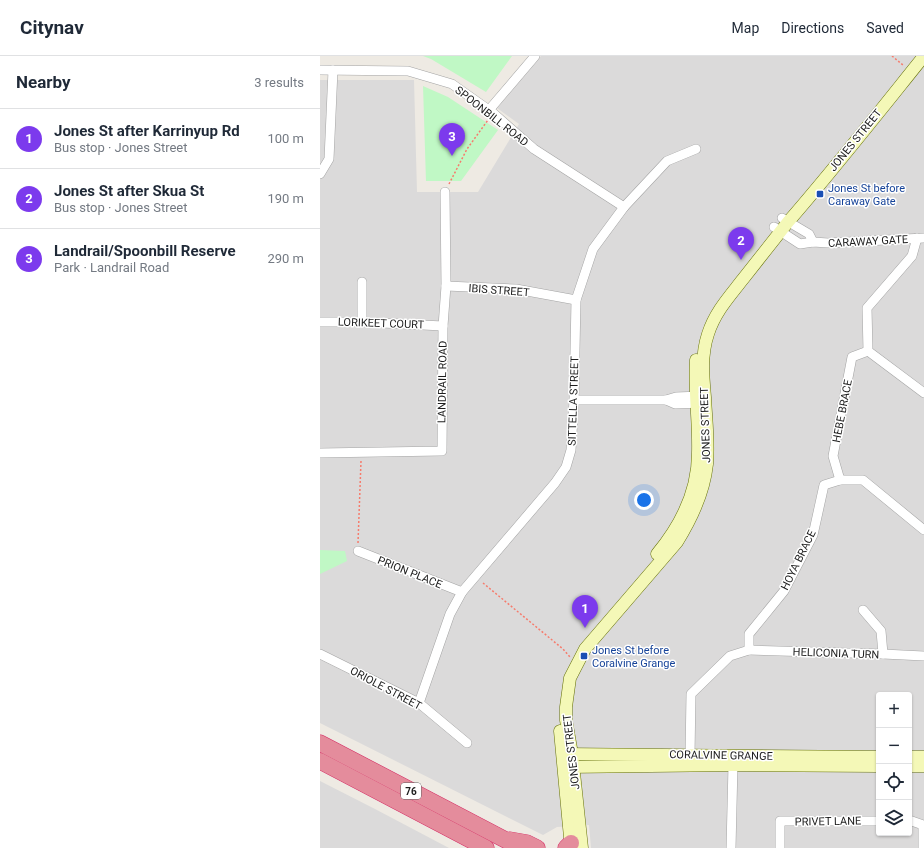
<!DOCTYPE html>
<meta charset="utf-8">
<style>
:root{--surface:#fff;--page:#f2f2f3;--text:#1f2937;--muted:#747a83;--line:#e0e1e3;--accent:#7c3aed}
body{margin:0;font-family:Roboto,sans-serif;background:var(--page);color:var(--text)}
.controls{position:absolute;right:12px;bottom:12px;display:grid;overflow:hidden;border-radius:4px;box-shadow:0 1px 3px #0004}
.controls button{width:36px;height:36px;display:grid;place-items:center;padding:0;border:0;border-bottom:1px solid var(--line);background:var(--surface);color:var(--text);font:20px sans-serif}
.you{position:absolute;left:324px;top:444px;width:14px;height:14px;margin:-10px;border:3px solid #fff;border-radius:50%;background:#1a73e8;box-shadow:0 0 0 6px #1a73e833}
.badge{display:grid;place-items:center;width:26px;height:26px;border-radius:50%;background:var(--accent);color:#fff;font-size:13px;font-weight:700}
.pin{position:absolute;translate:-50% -33px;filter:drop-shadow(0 1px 2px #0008)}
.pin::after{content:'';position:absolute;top:21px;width:14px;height:12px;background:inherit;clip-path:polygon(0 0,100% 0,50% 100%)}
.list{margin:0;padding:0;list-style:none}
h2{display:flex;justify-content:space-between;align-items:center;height:52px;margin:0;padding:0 16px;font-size:17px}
h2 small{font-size:13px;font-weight:400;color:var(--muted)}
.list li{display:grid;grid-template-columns:26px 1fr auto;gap:12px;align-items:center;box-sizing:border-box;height:60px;padding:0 16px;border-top:1px solid var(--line)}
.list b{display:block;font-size:15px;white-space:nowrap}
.list p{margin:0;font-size:13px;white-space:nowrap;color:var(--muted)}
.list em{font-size:13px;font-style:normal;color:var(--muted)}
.icon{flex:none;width:22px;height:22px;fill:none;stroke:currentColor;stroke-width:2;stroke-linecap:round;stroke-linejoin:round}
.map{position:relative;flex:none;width:604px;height:792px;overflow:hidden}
header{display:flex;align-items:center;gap:24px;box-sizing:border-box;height:56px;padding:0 20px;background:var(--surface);border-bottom:1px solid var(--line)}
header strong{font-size:19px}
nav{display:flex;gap:22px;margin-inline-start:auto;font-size:14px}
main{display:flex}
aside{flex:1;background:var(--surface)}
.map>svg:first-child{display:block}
.residential{fill:#dbdada;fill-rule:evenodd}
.park{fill:#c0f8c5}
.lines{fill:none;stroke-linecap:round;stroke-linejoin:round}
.street-casing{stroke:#a4a4a4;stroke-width:10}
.secondary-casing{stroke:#657107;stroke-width:13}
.highway-casing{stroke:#d42862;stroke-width:17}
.path{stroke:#f67b6c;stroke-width:1.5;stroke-dasharray:2 2;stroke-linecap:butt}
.street{stroke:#fff;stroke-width:9}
.secondary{stroke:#f4f8b7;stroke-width:12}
.highway{stroke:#e48c9c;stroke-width:16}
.transit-dot{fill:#1a4fb4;stroke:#fff;stroke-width:1.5}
.labels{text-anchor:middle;stroke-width:3;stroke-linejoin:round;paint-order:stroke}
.shield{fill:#fff;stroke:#616161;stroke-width:1}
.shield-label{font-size:10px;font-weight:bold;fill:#1d1d1d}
.street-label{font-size:11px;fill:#1d1d1d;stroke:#fff}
.transit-label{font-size:11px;fill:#164399;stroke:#fff;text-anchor:start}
</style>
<header>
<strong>Citynav</strong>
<nav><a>Map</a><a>Directions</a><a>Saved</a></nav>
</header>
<main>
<aside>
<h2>Nearby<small>3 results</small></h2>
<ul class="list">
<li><span class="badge">1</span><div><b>Jones St after Karrinyup Rd</b><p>Bus stop · Jones Street</p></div><em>100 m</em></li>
<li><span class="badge">2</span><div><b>Jones St after Skua St</b><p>Bus stop · Jones Street</p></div><em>190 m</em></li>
<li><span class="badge">3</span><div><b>Landrail/Spoonbill Reserve</b><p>Park · Landrail Road</p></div><em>290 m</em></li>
</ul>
</aside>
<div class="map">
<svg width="604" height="792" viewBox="0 0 604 792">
<rect width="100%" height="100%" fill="#eeeae3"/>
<g class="residential">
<path d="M221,0H604V792H271L269,769L237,771L223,779L0,667V24H94L97,136H158L199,68L177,52ZM559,639H589V777H559Z"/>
<path d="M0,725L55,753L129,792H0Z"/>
</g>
<g class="park">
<path d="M103,0H192L166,36L111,3Z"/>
<path d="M103,30L128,41L178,74L141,125H106Z"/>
<path d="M0,494L25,495L27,505L0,518Z"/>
</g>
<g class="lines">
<defs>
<g id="street">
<path d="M0,14L88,15L132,28L173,57L214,93L304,151"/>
<path d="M169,54L215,0"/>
<path d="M0,118L9,103L13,14"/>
<path d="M462,162L489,178L493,186"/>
<path d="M454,171L480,188L493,186L508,187L604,182"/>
<path d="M597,182L592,200L547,252L548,295L604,337"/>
<path d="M42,226V266"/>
<path d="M126,230L196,233L256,244"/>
<path d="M0,266H42L123,270"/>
<path d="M254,344H346L356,341L381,340"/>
<path d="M346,344L355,348L382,347"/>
<path d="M0,397L122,395L123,270L126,230L125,136"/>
<path d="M520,424L513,400L532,301L548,295"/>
<path d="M38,495L142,536"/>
<path d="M543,554L561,575L563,598"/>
<path d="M429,594L563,598L604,600"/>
<path d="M0,598L99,647L147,687"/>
<path d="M99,647L130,558L142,536L235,427L246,411L251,394L254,344L256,244L273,193L304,151L347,105L376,93"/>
<path d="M370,699L371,638L410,600L429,594V578L464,535L493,479L504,429L520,424H543L604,474"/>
<path d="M589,764L603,769V792"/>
<path d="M411,792L413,709"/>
<path d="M460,792V765H559"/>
</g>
<g id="secondary">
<path d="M337,498C361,469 378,434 378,397C379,366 374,335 376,304"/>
<path d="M240,675L251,792"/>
<path d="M244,698L559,701"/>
<path d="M589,701H604"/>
<path d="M589,710H604"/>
<path d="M246,711L413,709L559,710"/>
<path d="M262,792L252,698L246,664V651L250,622L265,593L357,486C372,462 384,436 387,408C389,386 386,363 385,341C383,320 381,299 388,278C395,256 409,241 423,223C438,204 453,185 468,166C515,112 559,56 604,0"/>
</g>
<g id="highway">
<path d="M0,687L201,792"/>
<path d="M0,705L166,792"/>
<path d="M190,784L207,787L217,792"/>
<path d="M246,792L251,787"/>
</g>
</defs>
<use href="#street" class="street-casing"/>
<use href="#secondary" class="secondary-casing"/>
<use href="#highway" class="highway-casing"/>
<g class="path">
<path d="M572,0L583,9"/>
<path d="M129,128L147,93L168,64"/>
<path d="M38,487L41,405"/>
<path d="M163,527L243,593L250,601"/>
</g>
<use href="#street" class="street"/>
<use href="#secondary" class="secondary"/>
<use href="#highway" class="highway"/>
</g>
<g class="transit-dot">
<rect x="496" y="134" width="8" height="8" rx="2"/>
<rect x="260" y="596" width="8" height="8" rx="2"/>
</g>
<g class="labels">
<rect class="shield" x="81" y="727" width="20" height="16" rx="3"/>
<g class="shield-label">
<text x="91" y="739">76</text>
</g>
<g class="street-label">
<text transform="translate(172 60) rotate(38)" y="4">SPOONBILL ROAD</text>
<text transform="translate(535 84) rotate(-51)" y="4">JONES STREET</text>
<text transform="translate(548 185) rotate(-3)" y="4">CARAWAY GATE</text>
<text transform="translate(179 234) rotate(4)" y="4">IBIS STREET</text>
<text transform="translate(61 267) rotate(2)" y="4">LORIKEET COURT</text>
<text transform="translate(122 326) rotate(-89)" y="4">LANDRAIL ROAD</text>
<text transform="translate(253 345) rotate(-88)" y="4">SITTELLA STREET</text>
<text transform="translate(522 355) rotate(-79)" y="4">HEBE BRACE</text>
<text transform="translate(385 369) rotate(-92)" y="4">JONES STREET</text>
<text transform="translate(478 504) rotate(-64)" y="4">HOYA BRACE</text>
<text transform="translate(90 516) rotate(22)" y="4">PRION PLACE</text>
<text transform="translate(516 597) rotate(2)" y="4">HELICONIA TURN</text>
<text transform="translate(66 632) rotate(28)" y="4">ORIOLE STREET</text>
<text transform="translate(251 696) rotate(-97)" y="4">JONES STREET</text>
<text transform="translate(401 699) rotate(1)" y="4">CORALVINE GRANGE</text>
<text transform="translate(508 765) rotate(-1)" y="4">PRIVET LANE</text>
</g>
<g class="transit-label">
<text x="508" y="136">Jones St before<tspan x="508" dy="13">Caraway Gate</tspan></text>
<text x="272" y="598">Jones St before<tspan x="272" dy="13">Coralvine Grange</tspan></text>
</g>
</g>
</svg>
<div class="controls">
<button>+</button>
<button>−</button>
<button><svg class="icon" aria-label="locate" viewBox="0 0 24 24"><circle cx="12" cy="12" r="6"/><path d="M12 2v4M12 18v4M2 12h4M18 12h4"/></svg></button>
<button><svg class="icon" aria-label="layers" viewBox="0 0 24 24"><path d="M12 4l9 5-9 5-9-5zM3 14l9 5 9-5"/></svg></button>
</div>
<div class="you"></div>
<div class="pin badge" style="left:265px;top:572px">1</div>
<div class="pin badge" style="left:421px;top:204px">2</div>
<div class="pin badge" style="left:132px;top:100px">3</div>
</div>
</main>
